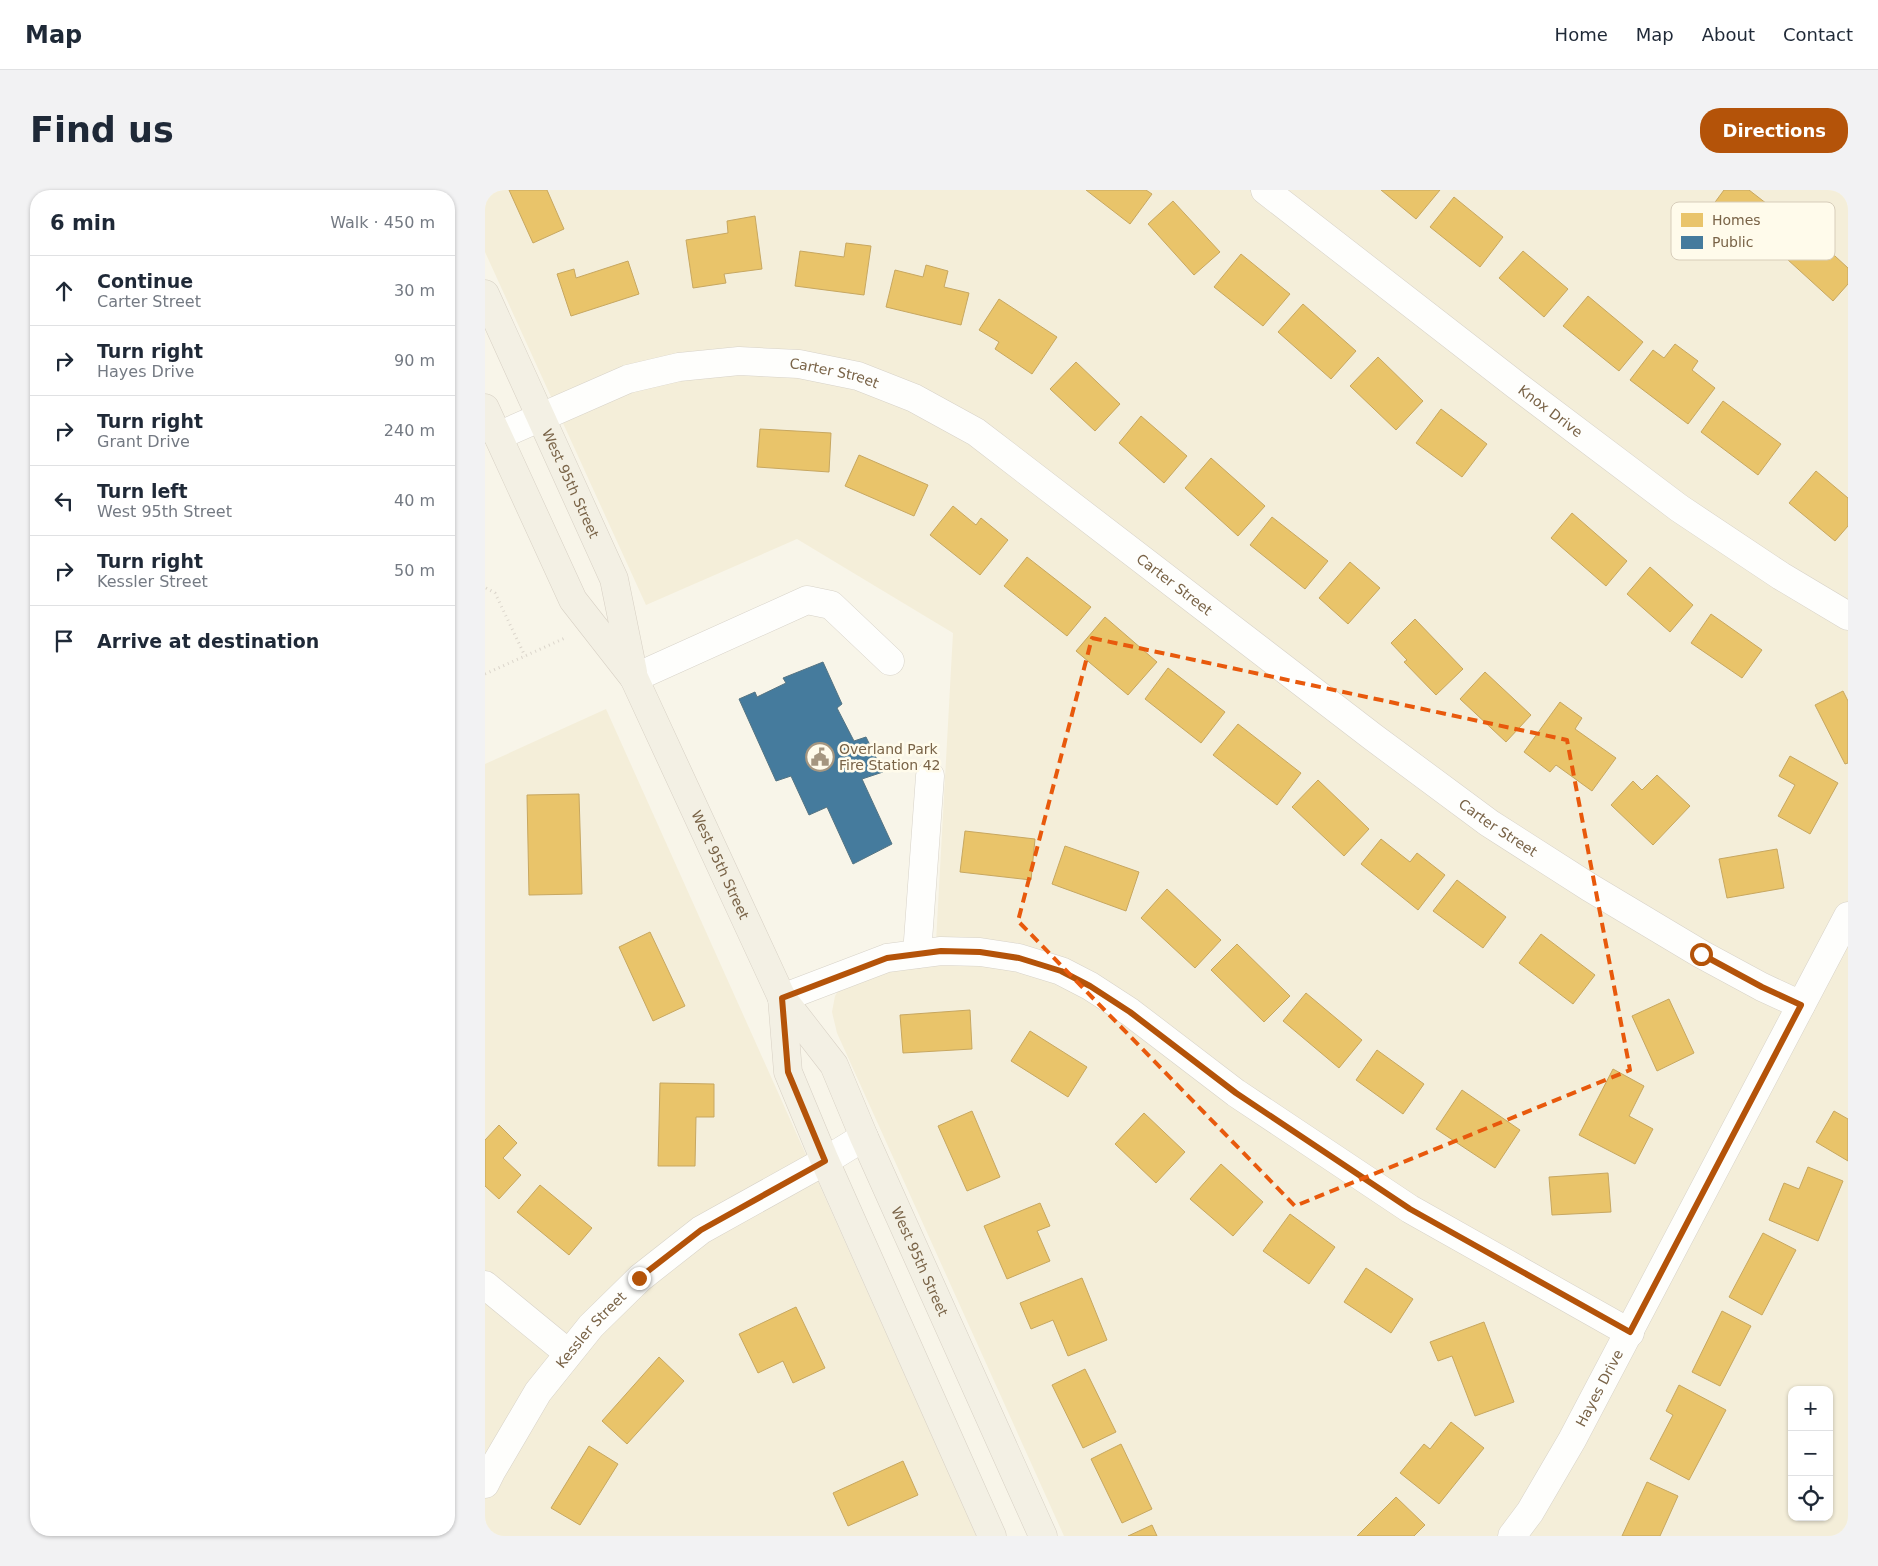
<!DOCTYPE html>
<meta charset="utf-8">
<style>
:root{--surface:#fff;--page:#f2f2f3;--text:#1f2937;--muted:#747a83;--line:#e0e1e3;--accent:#b45309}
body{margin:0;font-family:"DejaVu Sans",sans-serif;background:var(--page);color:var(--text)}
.controls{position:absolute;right:15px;bottom:15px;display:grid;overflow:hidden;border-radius:10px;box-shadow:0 1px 4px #0004}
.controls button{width:45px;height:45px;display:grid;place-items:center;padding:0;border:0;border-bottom:1px solid var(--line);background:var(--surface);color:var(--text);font:25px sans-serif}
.stop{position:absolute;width:15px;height:15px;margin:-11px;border:4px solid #b45309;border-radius:50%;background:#fff}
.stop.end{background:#b45309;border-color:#fff;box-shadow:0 1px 5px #0008}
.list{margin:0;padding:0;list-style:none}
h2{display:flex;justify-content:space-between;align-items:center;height:65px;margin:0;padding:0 20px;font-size:21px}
h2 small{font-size:16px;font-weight:400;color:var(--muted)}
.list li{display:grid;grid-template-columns:32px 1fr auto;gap:15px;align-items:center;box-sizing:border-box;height:70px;padding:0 20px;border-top:1px solid var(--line)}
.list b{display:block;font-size:19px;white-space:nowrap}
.list p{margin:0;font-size:16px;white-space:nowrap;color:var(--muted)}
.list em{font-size:16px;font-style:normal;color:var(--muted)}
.icon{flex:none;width:28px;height:28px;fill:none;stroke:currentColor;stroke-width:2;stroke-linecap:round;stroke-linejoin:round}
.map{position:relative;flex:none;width:1363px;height:1346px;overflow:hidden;border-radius:20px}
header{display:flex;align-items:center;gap:30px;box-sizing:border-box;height:70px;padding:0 25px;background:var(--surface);border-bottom:1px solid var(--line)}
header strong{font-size:24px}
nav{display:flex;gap:28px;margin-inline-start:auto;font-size:18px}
.intro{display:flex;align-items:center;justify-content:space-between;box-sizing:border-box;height:120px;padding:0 30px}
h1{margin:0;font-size:35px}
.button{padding:12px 22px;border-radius:20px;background:var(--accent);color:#fff;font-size:18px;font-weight:700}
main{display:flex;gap:30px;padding:0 30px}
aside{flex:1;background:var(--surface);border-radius:20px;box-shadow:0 1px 4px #0004}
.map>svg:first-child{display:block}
.residential{fill:#f4eed9;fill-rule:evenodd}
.homes{fill:#e9c46a;stroke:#c7a760}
.public{fill:#457b9d;stroke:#557483}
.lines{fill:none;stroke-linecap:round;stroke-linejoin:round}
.minor-casing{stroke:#d7d2c8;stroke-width:29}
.major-casing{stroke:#d7d0c4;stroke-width:29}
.path{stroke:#dbd5cb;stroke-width:3;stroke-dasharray:1 4;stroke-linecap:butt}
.minor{stroke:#fefefc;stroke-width:28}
.major{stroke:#f3f0e4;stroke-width:28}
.route{stroke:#b45309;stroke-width:6}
.marked{fill:none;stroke:#e8590c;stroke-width:4;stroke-dasharray:10 6;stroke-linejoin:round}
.labels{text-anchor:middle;stroke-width:5;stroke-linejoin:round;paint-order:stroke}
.street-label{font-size:14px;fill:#796347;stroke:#fffbeb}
.poi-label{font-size:14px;fill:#796347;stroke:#fffbeb;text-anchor:start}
.key{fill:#fffbeb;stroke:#d7cdba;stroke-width:1}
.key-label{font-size:14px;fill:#796347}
</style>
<header>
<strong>Map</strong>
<nav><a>Home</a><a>Map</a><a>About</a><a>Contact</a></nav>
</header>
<div class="intro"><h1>Find us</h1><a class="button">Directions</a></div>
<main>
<aside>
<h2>6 min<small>Walk · 450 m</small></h2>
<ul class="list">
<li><svg class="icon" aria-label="ahead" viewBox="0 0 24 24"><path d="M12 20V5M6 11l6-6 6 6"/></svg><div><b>Continue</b><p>Carter Street</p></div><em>30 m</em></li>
<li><svg class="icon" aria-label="right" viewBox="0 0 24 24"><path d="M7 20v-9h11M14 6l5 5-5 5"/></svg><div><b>Turn right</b><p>Hayes Drive</p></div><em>90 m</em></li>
<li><svg class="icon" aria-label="right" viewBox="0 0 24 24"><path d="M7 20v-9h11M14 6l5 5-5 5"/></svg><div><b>Turn right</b><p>Grant Drive</p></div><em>240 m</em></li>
<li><svg class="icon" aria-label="left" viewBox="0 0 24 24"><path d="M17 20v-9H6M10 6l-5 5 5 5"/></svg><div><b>Turn left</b><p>West 95th Street</p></div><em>40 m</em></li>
<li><svg class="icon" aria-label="right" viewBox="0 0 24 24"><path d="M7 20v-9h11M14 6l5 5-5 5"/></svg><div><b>Turn right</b><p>Kessler Street</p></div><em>50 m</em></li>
<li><svg class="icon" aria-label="arrive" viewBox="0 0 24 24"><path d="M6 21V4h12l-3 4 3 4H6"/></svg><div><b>Arrive at destination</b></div></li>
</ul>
</aside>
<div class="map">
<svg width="1363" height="1346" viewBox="0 0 1363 1346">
<rect width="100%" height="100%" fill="#f8f5e9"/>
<g class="residential">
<path d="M0,0H1363V1346H579L352,843L347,822L350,806L355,798L369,789L450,770L468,443L312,349L161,415L0,62ZM1307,1200H1344V1327H1307Z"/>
<path d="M121,519L492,1346H0V574Z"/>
</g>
<g class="homes">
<path d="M24,0H62L79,39L48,53Z"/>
<path d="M601,0H661L667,4L645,34Z"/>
<path d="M896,0H955L931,29Z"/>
<path d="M1239,0H1264L1304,31L1281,61L1225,19Z"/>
<path d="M969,7L1018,47L995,77L945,37Z"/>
<path d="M688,11L735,62L709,85L663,34Z"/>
<path d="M270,26L277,79L239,84L241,93L208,98L201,50L243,43L242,31Z"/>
<path d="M1325,43L1363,78V94L1348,111L1302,69Z"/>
<path d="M361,53L386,56L379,105L310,96L315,61L359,67Z"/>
<path d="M1038,61L1083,99L1059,127L1014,88Z"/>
<path d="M756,64L805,104L778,136L729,97Z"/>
<path d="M143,71L154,104L86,126L72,84L89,79L91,88Z"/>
<path d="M441,75L463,81L459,97L484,103L476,135L401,117L410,80L438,87Z"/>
<path d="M1103,106L1158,152L1134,181L1078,136Z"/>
<path d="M514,109L572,147L547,184L510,159L514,152L494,140Z"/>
<path d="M818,114L871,161L846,189L793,142Z"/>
<path d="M1190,154L1213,171L1207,180L1230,198L1203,234L1145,190L1168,160L1179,168Z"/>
<path d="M893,167L938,211L911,240L865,196Z"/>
<path d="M591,172L635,214L610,241L565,199Z"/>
<path d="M1238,211L1296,254L1273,285L1216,242Z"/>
<path d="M956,219L1002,254L977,287L931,253Z"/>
<path d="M656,226L702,266L679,293L634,253Z"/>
<path d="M275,239L346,243L344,282L272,277Z"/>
<path d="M374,265L443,295L429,326L360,296Z"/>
<path d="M726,268L780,316L753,346L700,298Z"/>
<path d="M1331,281L1363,308V336L1350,351L1304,313Z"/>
<path d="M468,316L491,335L496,328L523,350L495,385L445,345Z"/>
<path d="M1087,323L1142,371L1121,396L1066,348Z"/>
<path d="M787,327L843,371L820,399L765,355Z"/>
<path d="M542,367L606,417L582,446L519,396Z"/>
<path d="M865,372L895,398L863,434L834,408Z"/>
<path d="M1165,377L1208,415L1185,442L1142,404Z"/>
<path d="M1226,424L1277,460L1257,488L1206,453Z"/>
<path d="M620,427L672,472L643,505L591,461Z"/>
<path d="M930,429L978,479L951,505L919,472L922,470L906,453Z"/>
<path d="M683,478L740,522L716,553L660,509Z"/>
<path d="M1000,482L1046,525L1021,552L975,509Z"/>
<path d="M1358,501L1363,511V573L1360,574L1330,515Z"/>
<path d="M1075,512L1097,528L1090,539L1131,568L1107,601L1071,575L1065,582L1039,562Z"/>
<path d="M753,534L816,583L792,615L728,565Z"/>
<path d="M1305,566L1353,593L1325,644L1293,626L1310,595L1294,586Z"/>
<path d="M1172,585L1205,616L1168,655L1126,615L1148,591L1157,600Z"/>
<path d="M833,590L884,639L859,666L807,617Z"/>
<path d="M94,604L97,704L44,705L42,605Z"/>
<path d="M480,641L550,649L546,690L475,682Z"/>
<path d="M896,649L925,672L932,663L960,685L933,720L876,674Z"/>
<path d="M580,656L654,682L641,721L567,694Z"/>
<path d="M1292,659L1299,698L1242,708L1234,669Z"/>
<path d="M972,690L1021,727L998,758L948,721Z"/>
<path d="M682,699L736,750L710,778L656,728Z"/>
<path d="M165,742L200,816L168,831L134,757Z"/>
<path d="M1056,744L1110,785L1088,814L1034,773Z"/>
<path d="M752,754L805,806L779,832L726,780Z"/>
<path d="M821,803L877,850L854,878L798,831Z"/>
<path d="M1184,809L1209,863L1172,881L1147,826Z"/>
<path d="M485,820L487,859L418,863L415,825Z"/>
<path d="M545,841L602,877L583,907L526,871Z"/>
<path d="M892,860L939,894L918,924L871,890Z"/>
<path d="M1128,879L1159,896L1144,926L1168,939L1150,974L1094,945Z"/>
<path d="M175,893L229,894V927H211L210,976H173Z"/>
<path d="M977,900L1035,940L1010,978L951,939Z"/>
<path d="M487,921L515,987L482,1001L453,936Z"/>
<path d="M1349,921L1363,929V971L1331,952Z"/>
<path d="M659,923L700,962L671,993L630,954Z"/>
<path d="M14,935L32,953L18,968L36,985L14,1009L0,996V950Z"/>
<path d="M736,974L778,1012L748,1046L705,1009Z"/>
<path d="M1323,977L1358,991L1333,1051L1284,1030L1299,993L1314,999Z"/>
<path d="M1123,983L1126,1022L1067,1025L1064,987Z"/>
<path d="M55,995L107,1038L84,1065L32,1022Z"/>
<path d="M555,1013L565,1036L552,1041L565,1071L522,1089L499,1036Z"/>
<path d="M805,1024L850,1057L824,1094L778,1061Z"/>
<path d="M1278,1043L1311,1060L1277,1125L1244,1107Z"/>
<path d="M881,1078L928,1109L906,1143L859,1112Z"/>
<path d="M597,1088L622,1150L583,1166L568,1130L546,1139L535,1113Z"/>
<path d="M311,1117L340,1178L308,1193L298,1171L273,1183L254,1144Z"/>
<path d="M1237,1121L1266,1136L1235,1196L1207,1182Z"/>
<path d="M999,1132L1029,1212L990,1226L967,1166L953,1171L945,1152Z"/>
<path d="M174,1167L199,1191L142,1254L117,1231Z"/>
<path d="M600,1179L631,1242L598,1258L567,1195Z"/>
<path d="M1194,1195L1241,1220L1204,1290L1165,1269L1188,1225L1181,1221Z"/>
<path d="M966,1232L999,1258L954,1314L915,1283L939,1254L945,1259Z"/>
<path d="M636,1254L667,1319L637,1333L606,1269Z"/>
<path d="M104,1256L133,1274L95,1335L66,1318Z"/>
<path d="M418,1271L433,1305L363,1336L348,1303Z"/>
<path d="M1162,1292L1193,1306L1175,1346H1137Z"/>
<path d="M911,1307L940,1335L929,1346H872Z"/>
<path d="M667,1335L672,1346H643Z"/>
</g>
<path class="public" d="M338,472L357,514L352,518L369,551L381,547L398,582L377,589L407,654L368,674L342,617L324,625L306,586L291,591L254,509L270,502L272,507L301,493L298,488Z"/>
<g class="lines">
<defs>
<g id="minor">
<path id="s1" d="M780,0L1031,195L1194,318L1296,386L1363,426"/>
<path id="s2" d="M13,246L143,189L194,177L254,171L314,174L373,186L429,208L491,242L888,547L1004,633L1104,697L1216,764L1277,797L1316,815"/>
<path d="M149,488L322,410L346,415L405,471"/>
<path d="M432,764L445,586"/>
<path d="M297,808L402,768L456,761L495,762L534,768L576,781L605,796L645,822L751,903L925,1019L1145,1143"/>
<path d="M0,1095L83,1163"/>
<path id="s3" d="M0,1294L6,1282L53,1202L106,1136L155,1088L216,1040L340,971L379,947"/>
<path id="s4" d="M1027,1346L1045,1322L1087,1250L1363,726"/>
</g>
<g id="major">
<path id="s5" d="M0,104L129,389L148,482"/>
<path id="s6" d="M0,218L88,410L149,488L297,808L349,875L379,947L558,1346"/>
<path d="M297,808L303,882L340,971L507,1346"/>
</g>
</defs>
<use href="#minor" class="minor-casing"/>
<use href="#major" class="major-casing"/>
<g class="path">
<path d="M1,398L10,403L40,466"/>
<path d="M0,484L80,448"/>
</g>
<use href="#minor" class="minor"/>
<use href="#major" class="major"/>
</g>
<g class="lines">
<path class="route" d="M154,1088L216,1040L340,971L303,882L297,808L402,768L456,761L495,762L534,768L576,781L605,796L645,822L751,903L925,1019L1145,1142L1316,815L1277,797L1216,764"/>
</g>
<path class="marked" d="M607,448L1082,550L1145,880L810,1016L533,731Z"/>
<defs>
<symbol id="civic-ring" viewBox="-11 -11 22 22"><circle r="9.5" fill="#fffbeb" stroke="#a59680" stroke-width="1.5"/><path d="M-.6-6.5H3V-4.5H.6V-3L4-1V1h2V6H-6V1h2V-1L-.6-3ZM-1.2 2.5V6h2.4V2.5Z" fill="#a59680"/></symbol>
</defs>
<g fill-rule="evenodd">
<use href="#civic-ring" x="319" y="551" width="32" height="32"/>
</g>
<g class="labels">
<g class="street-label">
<text dy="5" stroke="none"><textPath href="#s2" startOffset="351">Carter Street</textPath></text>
<text dy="5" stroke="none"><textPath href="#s1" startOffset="361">Knox Drive</textPath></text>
<text dy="5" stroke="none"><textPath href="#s5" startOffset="208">West 95th Street</textPath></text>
<text dy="5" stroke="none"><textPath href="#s2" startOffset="756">Carter Street</textPath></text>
<text dy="5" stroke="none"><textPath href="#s2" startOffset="1161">Carter Street</textPath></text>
<text dy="5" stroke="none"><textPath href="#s6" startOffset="516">West 95th Street</textPath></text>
<text dy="5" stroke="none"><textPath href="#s6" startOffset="962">West 95th Street</textPath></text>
<text dy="5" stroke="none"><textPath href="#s3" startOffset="188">Kessler Street</textPath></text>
<text dy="5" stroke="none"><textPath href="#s4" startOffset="172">Hayes Drive</textPath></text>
</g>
<g class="poi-label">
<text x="354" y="564">Overland Park<tspan x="354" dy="16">Fire Station 42</tspan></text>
</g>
</g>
<rect x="1186" y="12" width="164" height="58" rx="8" class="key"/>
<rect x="1196" y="23" width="22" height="14" fill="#e9c46a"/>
<rect x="1196" y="46" width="22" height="13" fill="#457b9d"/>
<g class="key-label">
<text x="1227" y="35">Homes</text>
<text x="1227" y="57">Public</text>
</g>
</svg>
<div class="controls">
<button>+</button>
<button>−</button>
<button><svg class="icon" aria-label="locate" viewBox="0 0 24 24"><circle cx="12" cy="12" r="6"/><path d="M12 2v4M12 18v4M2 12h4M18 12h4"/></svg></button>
</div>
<div class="stop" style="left:1216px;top:764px"></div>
<div class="stop end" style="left:154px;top:1088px"></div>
</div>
</main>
